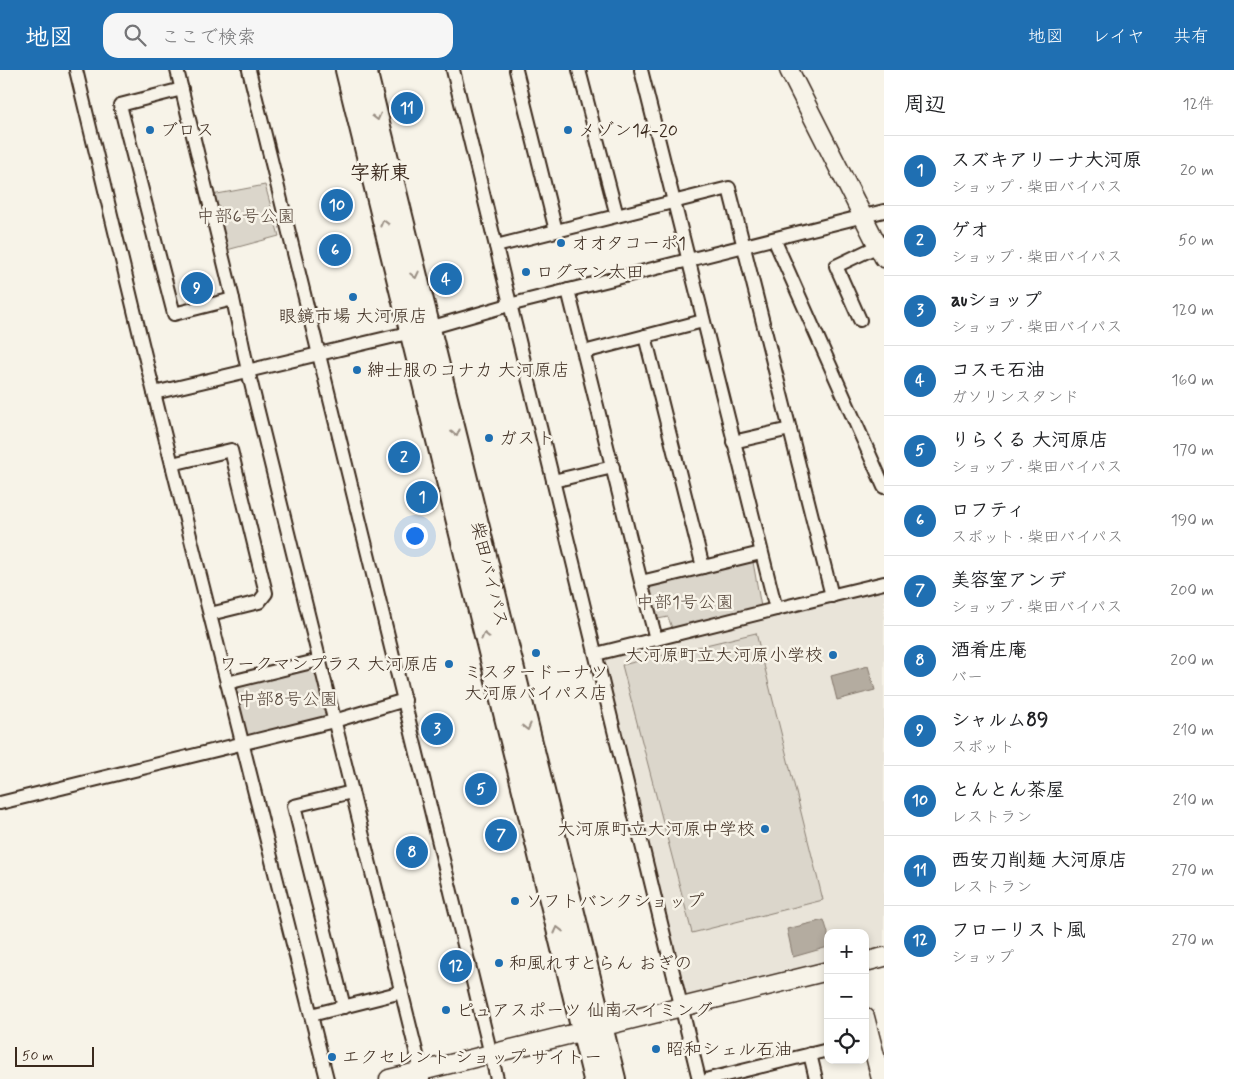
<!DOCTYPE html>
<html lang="ja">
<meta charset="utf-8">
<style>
:root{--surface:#fff;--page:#f6f6f6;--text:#202124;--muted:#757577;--line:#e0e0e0;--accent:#1f6fb2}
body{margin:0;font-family:Mynerve,"Klee One",sans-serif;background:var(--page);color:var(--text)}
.controls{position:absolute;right:15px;bottom:15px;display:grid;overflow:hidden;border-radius:10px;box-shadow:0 2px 8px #0003}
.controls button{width:45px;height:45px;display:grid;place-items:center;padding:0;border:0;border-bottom:1px solid var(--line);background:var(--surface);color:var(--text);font:25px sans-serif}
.scale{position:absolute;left:15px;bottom:12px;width:79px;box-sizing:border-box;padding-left:5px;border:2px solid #3b2a1e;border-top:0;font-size:14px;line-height:18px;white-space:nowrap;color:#3b2a1e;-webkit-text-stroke:4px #f7f3e8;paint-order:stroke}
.you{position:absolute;left:414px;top:465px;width:18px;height:18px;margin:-12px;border:4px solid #fff;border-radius:50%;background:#1a73e8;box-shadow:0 0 0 8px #1a73e833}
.badge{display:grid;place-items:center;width:32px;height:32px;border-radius:50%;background:var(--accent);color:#fff;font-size:16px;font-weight:700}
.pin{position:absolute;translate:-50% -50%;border:2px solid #fff;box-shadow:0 1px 5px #0006}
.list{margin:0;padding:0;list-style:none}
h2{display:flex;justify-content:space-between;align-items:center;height:65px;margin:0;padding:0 20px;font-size:21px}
h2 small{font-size:16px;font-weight:400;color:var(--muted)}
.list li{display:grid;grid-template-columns:32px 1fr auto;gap:15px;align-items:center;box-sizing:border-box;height:70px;padding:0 20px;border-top:1px solid var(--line)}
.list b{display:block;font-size:19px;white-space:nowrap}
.list p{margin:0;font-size:16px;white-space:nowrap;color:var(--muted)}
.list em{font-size:16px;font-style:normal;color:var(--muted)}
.icon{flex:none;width:28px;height:28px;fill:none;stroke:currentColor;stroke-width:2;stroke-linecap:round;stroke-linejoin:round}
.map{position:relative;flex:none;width:884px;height:1009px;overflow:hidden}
header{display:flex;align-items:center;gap:30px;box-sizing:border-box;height:70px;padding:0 25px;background:var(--accent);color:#fff}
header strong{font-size:24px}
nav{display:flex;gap:28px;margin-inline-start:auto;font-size:18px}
.search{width:350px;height:45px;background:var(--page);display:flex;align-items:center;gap:12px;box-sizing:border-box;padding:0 18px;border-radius:15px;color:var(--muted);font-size:19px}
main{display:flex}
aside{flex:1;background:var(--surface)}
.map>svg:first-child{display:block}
.built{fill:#e9e4d9}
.green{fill:#dbd6cb;stroke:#8b8074}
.water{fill:#b4aca0;stroke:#84786c}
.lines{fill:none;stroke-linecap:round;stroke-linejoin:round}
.street-casing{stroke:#3b2a1e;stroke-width:16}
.secondary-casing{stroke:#3b2a1e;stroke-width:21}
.highway-casing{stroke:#3b2a1e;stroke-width:26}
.street{stroke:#f7f3e8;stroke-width:12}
.secondary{stroke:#f7f3e8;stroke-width:18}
.highway{stroke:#f7f3e8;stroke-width:22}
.oneway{stroke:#998e83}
.poi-dot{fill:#1f6fb2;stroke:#f7f3e8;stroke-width:2}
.labels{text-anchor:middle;stroke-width:5;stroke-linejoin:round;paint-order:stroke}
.poi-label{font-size:18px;fill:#3b2a1e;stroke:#f7f3e8;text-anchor:start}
.park-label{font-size:18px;fill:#5b4c41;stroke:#f7f3e8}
.street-label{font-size:18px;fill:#3b2a1e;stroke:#f7f3e8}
.quarter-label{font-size:20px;font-weight:bold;fill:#3b2a1e;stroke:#f7f3e8}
</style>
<header>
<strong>地図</strong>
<div class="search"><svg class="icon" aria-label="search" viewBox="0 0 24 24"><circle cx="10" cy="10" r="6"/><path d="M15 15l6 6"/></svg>ここで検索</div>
<nav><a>地図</a><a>レイヤ</a><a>共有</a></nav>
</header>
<main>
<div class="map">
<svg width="884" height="1009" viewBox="0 0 884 1009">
<rect width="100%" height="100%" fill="#f7f3e8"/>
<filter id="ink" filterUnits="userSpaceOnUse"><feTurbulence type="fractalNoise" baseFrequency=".02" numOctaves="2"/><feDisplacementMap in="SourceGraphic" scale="10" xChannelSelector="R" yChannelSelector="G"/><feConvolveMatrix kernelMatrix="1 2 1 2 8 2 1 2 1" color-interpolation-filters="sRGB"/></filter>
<g filter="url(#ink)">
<path class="built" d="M884,516V878L865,883V863H828V892L687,927L602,588Z"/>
<g class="green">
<path d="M265,115L279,166L227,180L212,125Z"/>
<path d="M753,492L761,537L672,558L668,547L658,549L647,517Z"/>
<path d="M756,563L823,830L692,863L622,595Z"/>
<path d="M313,596L316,599L327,644L325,647L249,665L245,662L234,620L236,616Z"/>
</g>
<g class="water">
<path d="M868,596L875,620L837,630L831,606Z"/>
<path d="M824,850L828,863V877L793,887L787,859Z"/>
</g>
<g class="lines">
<defs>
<g id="street">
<path d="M76,0L154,323L327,1009"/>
<path d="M177,0L233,229L248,301L423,1009"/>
<path d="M249,0L497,1009"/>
<path d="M453,0L699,1009"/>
<path d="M516,0L556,161"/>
<path d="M579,0L617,146"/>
<path d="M641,0L776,539L884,513"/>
<path d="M182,19L120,35L174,244L233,229"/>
<path d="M774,169L884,417"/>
<path d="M496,176L729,118L832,526"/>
<path d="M568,220L641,512L761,483"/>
<path d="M860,250L836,196L878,176"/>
<path d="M645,266L703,497"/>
<path d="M584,282L703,251"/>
<path d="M154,323L429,258L509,235L884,141"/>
<path d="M733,372L790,359"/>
<path d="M172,394L231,380L266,523L259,532L210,544"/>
<path d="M553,411L613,397"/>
<path d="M641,512L656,569"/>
<path d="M596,584L776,539"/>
<path d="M227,613L320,590"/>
<path d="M0,733L334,651L405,630"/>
<path d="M344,937L294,736L352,722"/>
<path d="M311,945L402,922"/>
<path d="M810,984L816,1009"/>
<path d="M709,1009L828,980"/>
</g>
<g id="secondary">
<path d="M789,0L884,188"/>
<path d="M865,892L884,887"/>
<path d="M865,947L881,1009"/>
<path d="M389,1009L828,901"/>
</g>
<g id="highway">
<path d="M347,0L595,1009"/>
<path d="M365,0L614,1009"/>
</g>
</defs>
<use href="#street" class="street-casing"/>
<use href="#secondary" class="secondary-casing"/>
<use href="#highway" class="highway-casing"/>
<use href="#street" class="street"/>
<use href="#secondary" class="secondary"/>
<use href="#highway" class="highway"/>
</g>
<defs><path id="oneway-chevron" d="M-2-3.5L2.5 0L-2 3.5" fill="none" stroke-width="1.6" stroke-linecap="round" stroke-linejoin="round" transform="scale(1.25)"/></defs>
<g class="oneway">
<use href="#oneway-chevron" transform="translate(377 47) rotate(76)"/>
<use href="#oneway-chevron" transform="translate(384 153) rotate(-104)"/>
<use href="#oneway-chevron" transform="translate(415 205) rotate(77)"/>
<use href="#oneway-chevron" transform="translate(456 363) rotate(76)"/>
<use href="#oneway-chevron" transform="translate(485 566) rotate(-104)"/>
<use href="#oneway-chevron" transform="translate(527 657) rotate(76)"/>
<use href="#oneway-chevron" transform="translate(558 860) rotate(-104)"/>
</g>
</g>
<g class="poi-dot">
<circle cx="150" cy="60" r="5"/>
<circle cx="568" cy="60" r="5"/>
<circle cx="561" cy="173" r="5"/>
<circle cx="526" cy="202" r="5"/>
<circle cx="353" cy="227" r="5"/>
<circle cx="357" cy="300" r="5"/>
<circle cx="489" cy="368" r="5"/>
<circle cx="536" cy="583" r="5"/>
<circle cx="833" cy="585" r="5"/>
<circle cx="449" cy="594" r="5"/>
<circle cx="765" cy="759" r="5"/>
<circle cx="515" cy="831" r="5"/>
<circle cx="499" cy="893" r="5"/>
<circle cx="446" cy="940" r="5"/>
<circle cx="656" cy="979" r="5"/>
<circle cx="332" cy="987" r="5"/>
</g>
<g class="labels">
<g class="poi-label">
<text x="160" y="66">ブロス</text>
<text x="578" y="66">メゾン14-20</text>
<text x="571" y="179">オオタコーポ1</text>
<text x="536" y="208">ログマン太田</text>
<text x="353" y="252" text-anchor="middle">眼鏡市場 大河原店</text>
<text x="367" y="306">紳士服のコナカ 大河原店</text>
<text x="499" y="374">ガスト</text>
<text x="823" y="591" text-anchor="end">大河原町立大河原小学校</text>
<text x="439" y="600" text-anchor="end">ワークマンプラス 大河原店</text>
<text x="536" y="608" text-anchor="middle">ミスタードーナツ<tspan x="536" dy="21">大河原バイパス店</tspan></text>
<text x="755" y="765" text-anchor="end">大河原町立大河原中学校</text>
<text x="525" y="837">ソフトバンクショップ</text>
<text x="509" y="899">和風れすとらん おぎの</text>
<text x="456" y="946">ピュアスポーツ 仙南スイミング</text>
<text x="666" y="985">昭和シェル石油</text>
<text x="342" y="993">エクセレント ショップ サイトー</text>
</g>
<g class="park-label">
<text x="246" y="152">中部6号公園</text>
<text x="685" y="538">中部1号公園</text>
<text x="288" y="635">中部8号公園</text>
</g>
<g class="street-label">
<text transform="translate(490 504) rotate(76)" y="6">柴田バイパス</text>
</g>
<g class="quarter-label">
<text x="380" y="109">字新東</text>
</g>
</g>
</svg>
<div class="controls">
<button>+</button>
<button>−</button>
<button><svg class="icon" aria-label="locate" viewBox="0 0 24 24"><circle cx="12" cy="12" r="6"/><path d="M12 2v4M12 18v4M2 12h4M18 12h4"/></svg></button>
</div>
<div class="scale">50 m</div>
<div class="you"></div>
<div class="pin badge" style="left:422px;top:427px">1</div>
<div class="pin badge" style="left:404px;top:387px">2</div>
<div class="pin badge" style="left:437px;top:659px">3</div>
<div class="pin badge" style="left:446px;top:209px">4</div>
<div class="pin badge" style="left:481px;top:719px">5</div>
<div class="pin badge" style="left:335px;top:180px">6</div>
<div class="pin badge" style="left:501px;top:765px">7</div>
<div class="pin badge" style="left:412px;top:782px">8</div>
<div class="pin badge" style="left:197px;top:218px">9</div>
<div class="pin badge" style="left:337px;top:135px">10</div>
<div class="pin badge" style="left:407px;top:38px">11</div>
<div class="pin badge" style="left:456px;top:896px">12</div>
</div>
<aside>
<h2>周辺<small>12件</small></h2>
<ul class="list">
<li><span class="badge">1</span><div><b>スズキアリーナ大河原</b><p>ショップ · 柴田バイパス</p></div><em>20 m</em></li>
<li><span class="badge">2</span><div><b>ゲオ</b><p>ショップ · 柴田バイパス</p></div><em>50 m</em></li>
<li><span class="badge">3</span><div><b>auショップ</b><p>ショップ · 柴田バイパス</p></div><em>120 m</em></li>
<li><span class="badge">4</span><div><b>コスモ石油</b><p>ガソリンスタンド</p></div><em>160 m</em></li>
<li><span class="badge">5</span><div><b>りらくる 大河原店</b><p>ショップ · 柴田バイパス</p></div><em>170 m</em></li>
<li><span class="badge">6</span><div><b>ロフティ</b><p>スポット · 柴田バイパス</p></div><em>190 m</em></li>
<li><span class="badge">7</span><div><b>美容室アンデ</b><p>ショップ · 柴田バイパス</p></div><em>200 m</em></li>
<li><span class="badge">8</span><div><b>酒肴庄庵</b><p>バー</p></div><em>200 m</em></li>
<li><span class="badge">9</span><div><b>シャルム89</b><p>スポット</p></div><em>210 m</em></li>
<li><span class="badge">10</span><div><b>とんとん茶屋</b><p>レストラン</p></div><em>210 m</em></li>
<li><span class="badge">11</span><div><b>西安刀削麺 大河原店</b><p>レストラン</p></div><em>270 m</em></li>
<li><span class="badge">12</span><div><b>フローリスト風</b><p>ショップ</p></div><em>270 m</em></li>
</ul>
</aside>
</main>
